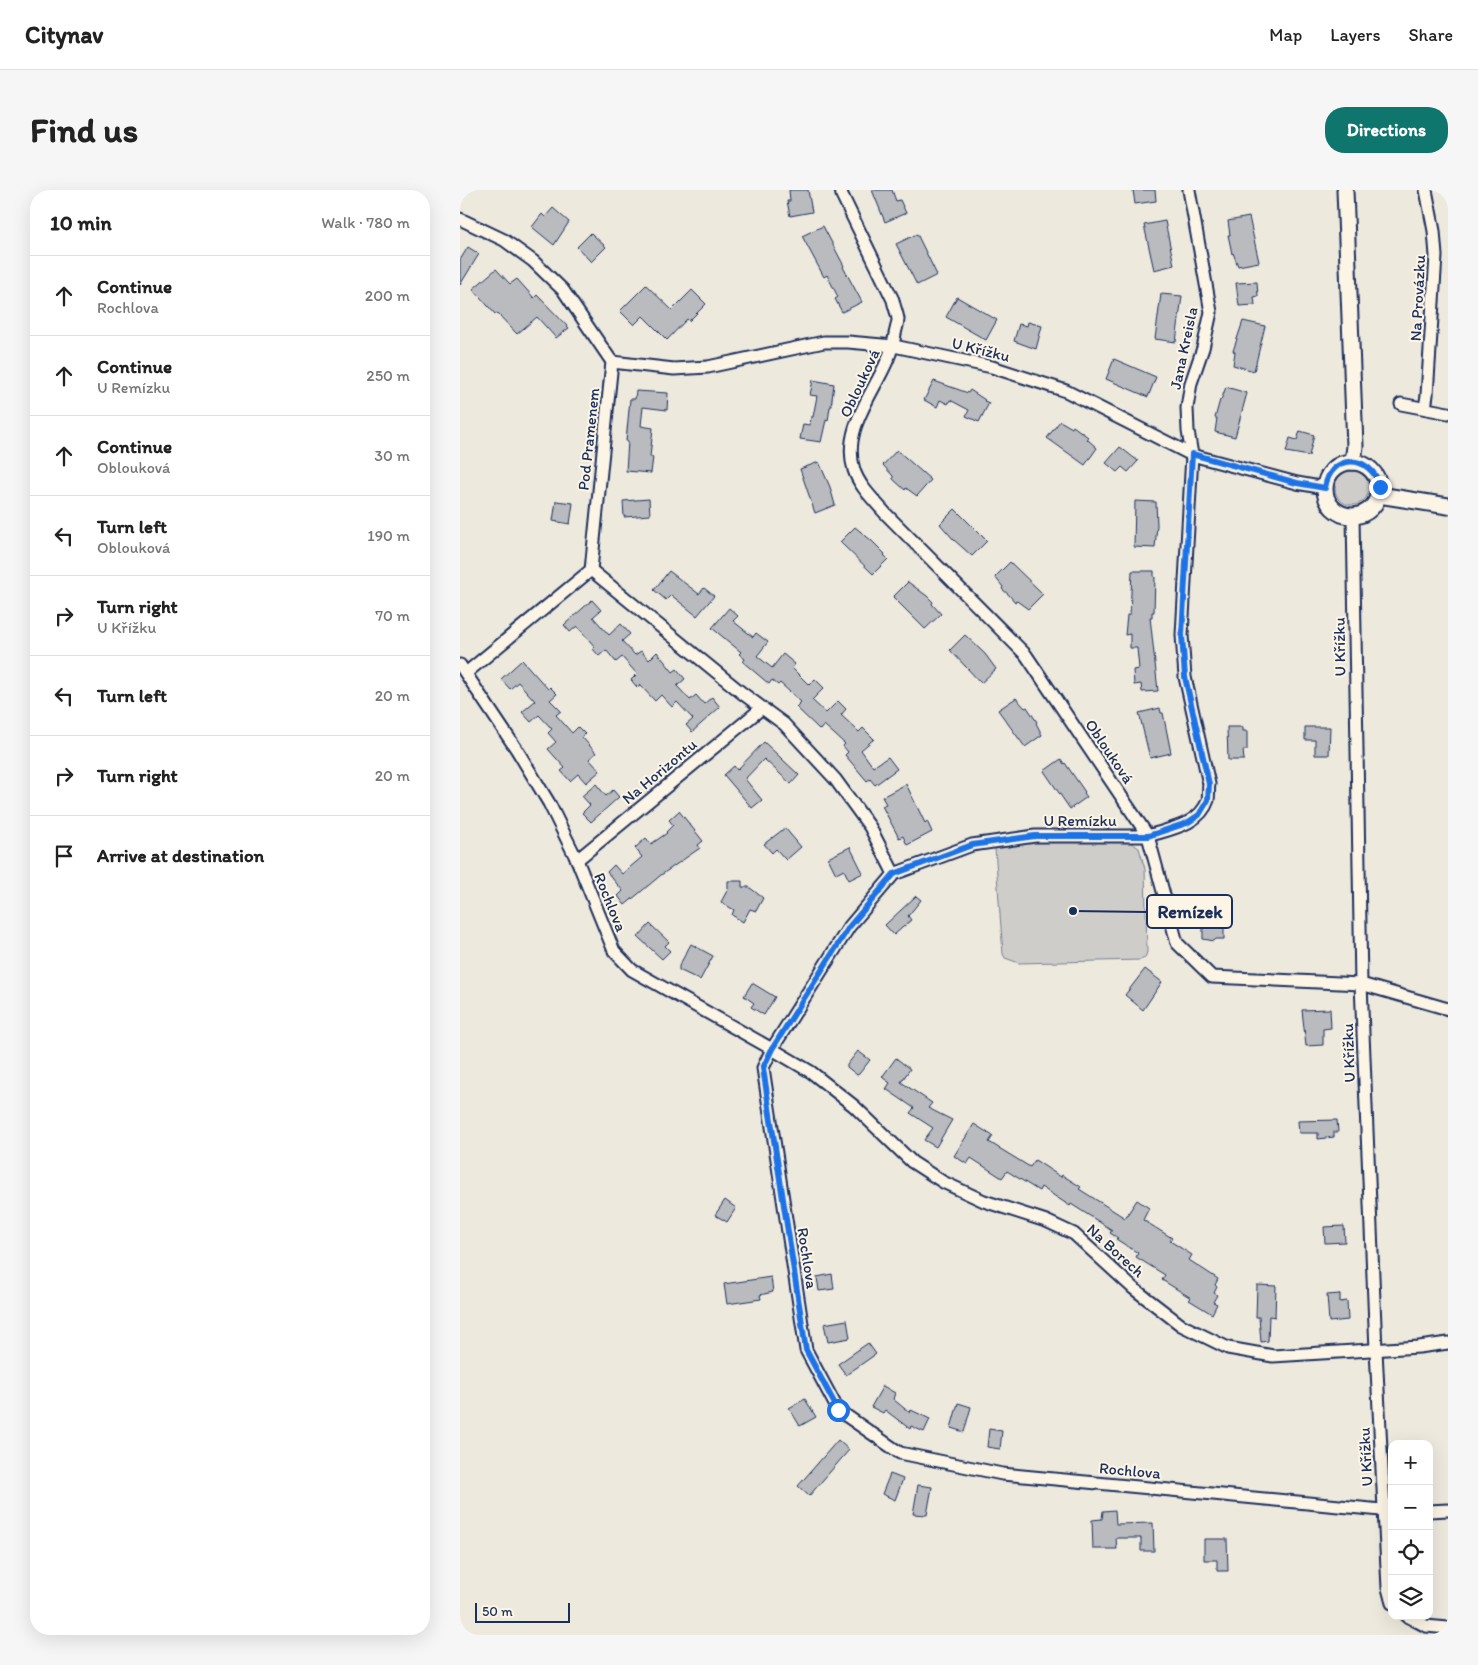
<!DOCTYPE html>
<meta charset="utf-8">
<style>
:root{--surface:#fff;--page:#f6f6f6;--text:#222;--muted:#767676;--line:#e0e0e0;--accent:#0f766e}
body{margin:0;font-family:Itim,sans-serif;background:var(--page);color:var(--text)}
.controls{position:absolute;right:15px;bottom:15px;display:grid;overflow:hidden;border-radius:10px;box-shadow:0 5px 20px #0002}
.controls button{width:45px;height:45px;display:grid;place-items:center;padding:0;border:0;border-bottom:1px solid var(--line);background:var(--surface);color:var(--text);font:25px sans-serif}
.scale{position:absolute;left:15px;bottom:12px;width:95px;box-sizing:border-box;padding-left:5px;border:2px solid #1b2f5e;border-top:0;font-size:14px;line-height:18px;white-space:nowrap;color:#1b2f5e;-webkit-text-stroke:4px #fcf5e5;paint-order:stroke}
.stop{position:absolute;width:15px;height:15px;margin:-11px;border:4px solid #1a73e8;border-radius:50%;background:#fff}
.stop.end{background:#1a73e8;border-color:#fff;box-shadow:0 1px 5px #0008}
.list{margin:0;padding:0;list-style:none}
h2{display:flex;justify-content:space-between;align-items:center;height:65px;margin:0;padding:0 20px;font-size:21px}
h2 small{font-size:16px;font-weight:400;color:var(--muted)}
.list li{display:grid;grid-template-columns:32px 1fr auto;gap:15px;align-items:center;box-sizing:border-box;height:80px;padding:0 20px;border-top:1px solid var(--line)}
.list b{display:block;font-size:19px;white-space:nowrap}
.list p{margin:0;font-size:16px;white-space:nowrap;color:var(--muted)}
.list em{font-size:16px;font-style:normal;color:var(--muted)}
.icon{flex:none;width:28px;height:28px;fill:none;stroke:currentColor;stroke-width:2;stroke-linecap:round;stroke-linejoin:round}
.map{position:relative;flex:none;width:988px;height:1445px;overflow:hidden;border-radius:20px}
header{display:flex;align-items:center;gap:30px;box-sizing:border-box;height:70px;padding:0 25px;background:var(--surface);border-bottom:1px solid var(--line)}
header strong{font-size:24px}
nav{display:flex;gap:28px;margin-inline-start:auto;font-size:18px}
.intro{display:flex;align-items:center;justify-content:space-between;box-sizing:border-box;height:120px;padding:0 30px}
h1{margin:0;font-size:35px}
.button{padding:12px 22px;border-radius:20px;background:var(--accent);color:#fff;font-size:18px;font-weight:700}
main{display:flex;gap:30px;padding:0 30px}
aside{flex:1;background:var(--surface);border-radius:20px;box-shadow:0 5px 20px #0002}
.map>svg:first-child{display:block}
.green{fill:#cfcdca;stroke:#757e94}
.building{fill:#babbbe;stroke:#1b2f5e}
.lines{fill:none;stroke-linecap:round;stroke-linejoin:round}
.street-casing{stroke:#1b2f5e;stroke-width:15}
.secondary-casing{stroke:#1b2f5e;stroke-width:19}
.street{stroke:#fcf5e5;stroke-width:11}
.secondary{stroke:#fcf5e5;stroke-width:15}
.route{stroke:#1a73e8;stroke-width:6}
.labels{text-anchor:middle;stroke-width:4;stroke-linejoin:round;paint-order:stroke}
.street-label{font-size:16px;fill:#1b2f5e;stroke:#fcf5e5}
.leader{fill:none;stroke:#1b2f5e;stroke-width:2}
.callout-dot{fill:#1b2f5e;stroke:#fcf5e5;stroke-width:2}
.callout{fill:#fcf5e5;stroke:#1b2f5e;stroke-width:2}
.callout-label{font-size:18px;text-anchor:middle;font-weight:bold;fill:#1b2f5e}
</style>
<header>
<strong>Citynav</strong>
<nav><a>Map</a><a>Layers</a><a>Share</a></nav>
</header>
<div class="intro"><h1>Find us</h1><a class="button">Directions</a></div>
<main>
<aside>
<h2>10 min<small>Walk · 780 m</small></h2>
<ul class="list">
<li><svg class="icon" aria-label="ahead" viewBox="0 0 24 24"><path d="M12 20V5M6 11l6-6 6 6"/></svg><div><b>Continue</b><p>Rochlova</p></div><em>200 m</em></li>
<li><svg class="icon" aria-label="ahead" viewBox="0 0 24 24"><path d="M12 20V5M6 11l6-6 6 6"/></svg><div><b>Continue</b><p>U Remízku</p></div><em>250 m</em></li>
<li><svg class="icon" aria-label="ahead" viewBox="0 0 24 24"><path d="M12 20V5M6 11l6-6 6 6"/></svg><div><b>Continue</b><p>Oblouková</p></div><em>30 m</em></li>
<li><svg class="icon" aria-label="left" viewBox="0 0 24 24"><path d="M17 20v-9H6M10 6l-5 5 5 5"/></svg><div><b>Turn left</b><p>Oblouková</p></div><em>190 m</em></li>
<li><svg class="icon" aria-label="right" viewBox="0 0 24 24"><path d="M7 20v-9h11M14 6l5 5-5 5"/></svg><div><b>Turn right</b><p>U Křížku</p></div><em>70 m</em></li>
<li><svg class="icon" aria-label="left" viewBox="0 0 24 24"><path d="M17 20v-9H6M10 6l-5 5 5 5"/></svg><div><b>Turn left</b></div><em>20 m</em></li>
<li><svg class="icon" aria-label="right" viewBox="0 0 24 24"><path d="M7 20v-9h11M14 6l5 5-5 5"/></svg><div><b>Turn right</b></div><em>20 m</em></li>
<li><svg class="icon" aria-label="arrive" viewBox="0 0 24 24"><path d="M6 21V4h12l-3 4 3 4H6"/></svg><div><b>Arrive at destination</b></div></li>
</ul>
</aside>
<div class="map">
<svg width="988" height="1445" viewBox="0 0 988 1445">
<rect width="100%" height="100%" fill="#eee9dd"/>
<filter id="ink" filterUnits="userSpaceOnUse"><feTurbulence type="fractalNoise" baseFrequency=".02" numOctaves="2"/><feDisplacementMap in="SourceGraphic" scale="10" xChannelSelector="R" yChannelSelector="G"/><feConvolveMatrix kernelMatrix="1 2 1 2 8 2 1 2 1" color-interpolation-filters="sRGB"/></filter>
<g filter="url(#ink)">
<g class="green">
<circle cx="892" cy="298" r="17"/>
<path d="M664,648L679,658L685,679L687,762L685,768L680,770L559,773L545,768L543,764L535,658L539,652Z"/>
</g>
<g class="building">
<path d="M329,0H348L352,22L330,26L327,11H330Z"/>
<path d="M412,0H432L436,11L440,10L446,23L425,32Z"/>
<path d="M673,0H695L696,11L675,14Z"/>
<path d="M93,18L109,32L94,55L72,37L82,24L85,27Z"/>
<path d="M789,27L799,72L778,76L773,63L772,64L770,54L768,45H770L768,31Z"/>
<path d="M705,31L714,75L694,80L684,35Z"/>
<path d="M363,36L384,76L383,77L402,112L382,122L375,109L378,107L367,85L364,87L342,46Z"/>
<path d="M131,43L146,57L131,72L117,57Z"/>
<path d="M457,44L477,85L457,95L436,54Z"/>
<path d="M8,57L19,64L0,95V70Z"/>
<path d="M36,79L50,94L57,89L74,108L77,105L109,138L96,148L77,127L57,144L37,123L35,124L13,99Z"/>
<path d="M797,92L798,106L794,107L795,115L779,116L776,93Z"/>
<path d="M186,95L212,120L232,100L246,114L229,131L227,129L207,150L183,126L174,135L160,121Z"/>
<path d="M701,104L722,106L716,152L695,149Z"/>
<path d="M497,107L537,130L526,150L486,127Z"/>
<path d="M783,131L805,136L794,181L773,175L775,162L773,161Z"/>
<path d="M568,132L582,136L576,159L554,151L559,134L567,136Z"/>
<path d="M654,169L696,187L688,207L646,189Z"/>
<path d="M353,190L374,194L371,217H370L368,231L366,230L361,252L340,249L343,234L350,235L351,227H353L357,206L350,205Z"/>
<path d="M474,191L508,203L510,200L525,210L524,211L529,213L519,232L506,226L509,220L490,210L488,214L480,210L477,217L464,210Z"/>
<path d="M766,197L787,203L775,247L755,242L757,228H755L760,210H761Z"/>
<path d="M176,201L208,203L207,220L183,217L181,236L193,238L190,267H193L191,283L166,281L168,251H166L170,209H175Z"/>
<path d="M600,231L612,238L613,236L628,247L627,249L637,258L625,275L587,248Z"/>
<path d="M840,241L854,245L849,266L826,262L830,248L837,250Z"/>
<path d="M660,257L678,271L668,282L662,277L657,282L646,273Z"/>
<path d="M437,260L471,290L457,306L446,298L445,300L433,289V286L423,275Z"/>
<path d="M359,272L370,297L375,315L355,323L340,279Z"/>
<path d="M189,309L190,325L164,327L163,311Z"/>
<path d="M96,311L113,313L110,334L93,331Z"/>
<path d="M675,311L696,312L697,335L695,358L674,357Z"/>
<path d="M495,319L527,351L512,366L494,350L480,334Z"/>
<path d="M395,337L412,351L425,364L424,365L428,369L413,384L380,352Z"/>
<path d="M550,372L583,404L568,419L557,411L555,412L549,405L542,399L543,397L535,387Z"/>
<path d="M209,381L239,404L244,398L254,406L237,426L211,405L206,410L194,400Z"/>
<path d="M672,381H694V387H695L694,422H692V427H690L698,501L682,502L681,494L674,495L673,480L679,479L677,458H670V444L665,445L667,425H670Z"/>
<path d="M448,392L467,406L473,412L472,414L481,424L465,439L433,407Z"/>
<path d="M132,410L141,420L133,427L149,445L161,434L170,444L162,451L175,465L181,461L189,470L197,462L213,482L217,479L225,489L217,496L230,510L236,505L244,514L252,507L260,517L232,542L226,535L233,529L217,512L212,517L201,505L195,511L180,495L177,497L171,490L177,484L162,467L156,472L146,460L139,466L133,459L135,457L117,436L110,442L104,435Z"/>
<path d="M269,418L278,426L273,431L293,447L296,443L308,452L297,466L312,478L323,464L335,474L332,478L349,495L355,489L364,498L352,510L366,523L378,511L386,519L381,525L399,542L403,538L414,549L401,560L413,577L428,567L437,579L415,595L410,589L407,591L385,565L388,562L383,556L385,554L364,535L360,540L336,517L341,512L320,493L318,495L312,490L309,494L283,472L285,469L279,464L281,462L252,438Z"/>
<path d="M505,445L525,464L536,479L521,493L490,460Z"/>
<path d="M62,470L88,499L90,497L97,504L90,510L101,521L96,525L112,543L118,537L125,544L122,547L136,563L129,569L140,581L126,593L118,584L110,591L101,581L105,578L88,559L96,552L88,543L92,539L79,525L71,532L62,522L75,511L58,492L50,499L41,489Z"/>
<path d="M556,508L565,518L567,517L577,532L576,533L582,545L565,557L538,520Z"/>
<path d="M700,518L701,523H703L711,563L690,568L679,523Z"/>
<path d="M767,537H783V541H787V560H783L784,570H768Z"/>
<path d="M845,537H870L869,565H855V550H845Z"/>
<path d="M304,552L339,585L331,594L304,569L285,589L302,610L292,618L264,585L274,576L277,580Z"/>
<path d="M601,569L604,574L605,573L625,602L624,603L627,607L610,619L584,581Z"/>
<path d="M136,594L146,606L153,600L159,607L131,632L122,623L130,615L122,606Z"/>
<path d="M446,594L465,633L467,631L472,642L447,655L443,646L439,648L422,616L426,614L422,607Z"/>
<path d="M219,621L243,651L238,655L240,658L201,685L165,715L158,706L163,701L147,682L154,675L162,684L182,667L175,658L186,648L191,654L207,643L206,642L213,635L209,630Z"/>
<path d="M325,638L341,657L326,670L316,659L312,663L304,654Z"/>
<path d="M390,657L403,683L389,690L384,680L376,684L368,668Z"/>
<path d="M268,691H282V697H289L303,708L296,721L290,719L283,732L272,725L274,720L261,712L268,699Z"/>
<path d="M456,706L461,710L448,726L451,730L434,745L425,735Z"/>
<path d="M743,729H764V749H756L754,751L743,749Z"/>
<path d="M190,734L209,752L205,756L210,761L202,769L178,747Z"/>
<path d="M231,754L253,766L240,790L219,780V776Z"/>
<path d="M685,779L702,792L683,820L665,805Z"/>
<path d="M292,793L315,807L304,825L291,817L294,813L284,806Z"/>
<path d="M870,819L871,838L863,839V855L846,856L842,820Z"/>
<path d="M398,861L410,870L399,884L397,885L387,877V875Z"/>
<path d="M436,868L450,879L441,892L472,913L468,918L492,930L476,957L464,950L473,938L450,923L454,918L426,899L430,893L422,887Z"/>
<path d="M877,930L878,942H874V947L858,949V943H839L838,931Z"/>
<path d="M514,934L533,946L529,952L570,977L575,970L601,987L602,985L621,997L619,999L665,1028L677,1010L689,1018L683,1030L712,1048L710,1051L732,1065L729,1070L758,1089L755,1095L757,1097L754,1103L757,1105L753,1112L757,1114L752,1124L729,1110L731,1108L702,1090L705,1085L676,1067L678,1063L656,1049L658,1048L650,1043L652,1040L611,1014L610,1016L581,997L579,1001L547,981L542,988L511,968L507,974L494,966Z"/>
<path d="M265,1010L276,1018L267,1032L255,1025Z"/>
<path d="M884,1036L885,1052L865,1053L864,1037Z"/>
<path d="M372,1084L374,1099L359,1101L357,1087Z"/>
<path d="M311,1087L313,1102L300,1105L301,1109L267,1114L264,1094Z"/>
<path d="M797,1095L816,1096L815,1127L809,1126L808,1151L801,1152L799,1127H796Z"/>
<path d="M880,1104V1112L887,1111L888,1130L869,1132L867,1105Z"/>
<path d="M387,1130L390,1148L368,1152L364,1134Z"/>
<path d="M408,1153L416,1164L386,1185L378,1174Z"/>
<path d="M423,1196L435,1203L433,1209L450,1223L451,1220L470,1229L464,1242L451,1236L450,1239L425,1220L423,1223L411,1217Z"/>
<path d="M345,1209L356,1227L340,1236L329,1218Z"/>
<path d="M498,1213L511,1217L504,1242L491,1238Z"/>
<path d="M529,1239L542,1241L540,1259L527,1257Z"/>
<path d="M378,1250L389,1260L349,1306L338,1296Z"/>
<path d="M430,1284L443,1289L435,1310L422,1304Z"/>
<path d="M458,1295L472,1297L467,1325L453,1324Z"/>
<path d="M655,1320L656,1334L693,1333L694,1361H681V1348H656L657,1359H633L632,1330L642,1329L643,1321Z"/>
<path d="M744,1349H767L768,1381H757V1370H744Z"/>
</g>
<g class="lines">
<defs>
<g id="street">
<path d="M381,0L382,5L433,110C434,116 437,123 438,129C438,133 436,139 435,144C429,190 379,231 394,280C399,296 414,310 425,323L566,465L688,646C709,639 740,635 748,610C749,605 748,599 749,594L725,487L722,445L732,265L728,241L727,218L731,193L743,158L751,122L729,0"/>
<path d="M0,29L44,50L73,71L103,100L152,172L131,380L6,483"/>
<path d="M152,172L214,179L248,177L364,152H388L434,156L532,177L606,201L732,265L837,293L865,298"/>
<path d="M941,214L988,223"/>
<path d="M965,218L967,205L976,66L974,41L966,0"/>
<path d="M893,326L901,794L916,1160L928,1398L932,1413"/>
<path d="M131,380L282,503L324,534L375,589L410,637L434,684"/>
<path d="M0,475L57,560L89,613L117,670L154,761L172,780L312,859L303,878L346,1160L378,1220L440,1263L542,1284L932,1321"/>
<path d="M117,670L302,518"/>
<path d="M988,819L901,794L752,787L717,753L688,646H575L512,655L434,684L389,737L312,859L351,882L394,916L452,972L483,992L524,1011L586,1031L614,1044L673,1098L721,1135L768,1158L813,1166L959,1157L988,1153"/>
<path d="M969,1321L988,1320"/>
<path d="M947,1426L966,1436L988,1438"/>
</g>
<g id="secondary">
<path d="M885,0L895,256L893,272"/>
<circle cx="892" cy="299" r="27"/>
<path d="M919,305L988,316"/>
</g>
</defs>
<use href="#street" class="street-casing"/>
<use href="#secondary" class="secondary-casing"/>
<use href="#street" class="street"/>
<use href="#secondary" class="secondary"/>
</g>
</g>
<g class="lines" filter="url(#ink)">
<path class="route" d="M378,1220L346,1160L303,878L312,859L389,737L434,684L512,655L575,646H688L727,633L739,625L748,610L749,594L725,487L722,445L732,264L837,293L865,298C870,263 911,263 920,297"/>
</g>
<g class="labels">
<g class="street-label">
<text transform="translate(957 108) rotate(-87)" y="6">Na Provázku</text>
<text transform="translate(723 158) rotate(-78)" y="6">Jana Kreisla</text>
<text transform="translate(521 159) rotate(14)" y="6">U Křížku</text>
<text transform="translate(399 193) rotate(-65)" y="6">Oblouková</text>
<text transform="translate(128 249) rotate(-84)" y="6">Pod Pramenem</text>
<text transform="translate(879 457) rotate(-91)" y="6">U Křížku</text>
<text transform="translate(650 561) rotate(56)" y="6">Oblouková</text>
<text transform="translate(199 581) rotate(-40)" y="6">Na Horizontu</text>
<text x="620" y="636">U Remízku</text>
<text transform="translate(151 712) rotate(68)" y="6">Rochlova</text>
<text transform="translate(888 863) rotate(-92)" y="6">U Křížku</text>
<text transform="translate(656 1060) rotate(42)" y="6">Na Borech</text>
<text transform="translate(348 1068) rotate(81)" y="6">Rochlova</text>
<text transform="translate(905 1267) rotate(-93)" y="6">U Křížku</text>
<text transform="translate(670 1280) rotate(5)" y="6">Rochlova</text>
</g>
</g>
<path class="leader" d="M613 721L687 722"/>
<circle class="callout-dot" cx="613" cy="721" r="5"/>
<rect class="callout" x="687" y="705" width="85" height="33" rx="5"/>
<g class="callout-label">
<text x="730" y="728">Remízek</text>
</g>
</svg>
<div class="controls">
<button>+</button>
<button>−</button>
<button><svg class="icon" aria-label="locate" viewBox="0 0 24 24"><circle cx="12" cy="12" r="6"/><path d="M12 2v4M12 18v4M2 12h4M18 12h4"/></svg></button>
<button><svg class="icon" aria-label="layers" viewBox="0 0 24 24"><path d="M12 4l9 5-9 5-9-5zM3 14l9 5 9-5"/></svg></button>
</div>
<div class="scale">50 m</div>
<div class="stop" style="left:378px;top:1220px"></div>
<div class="stop end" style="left:920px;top:297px"></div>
</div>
</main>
